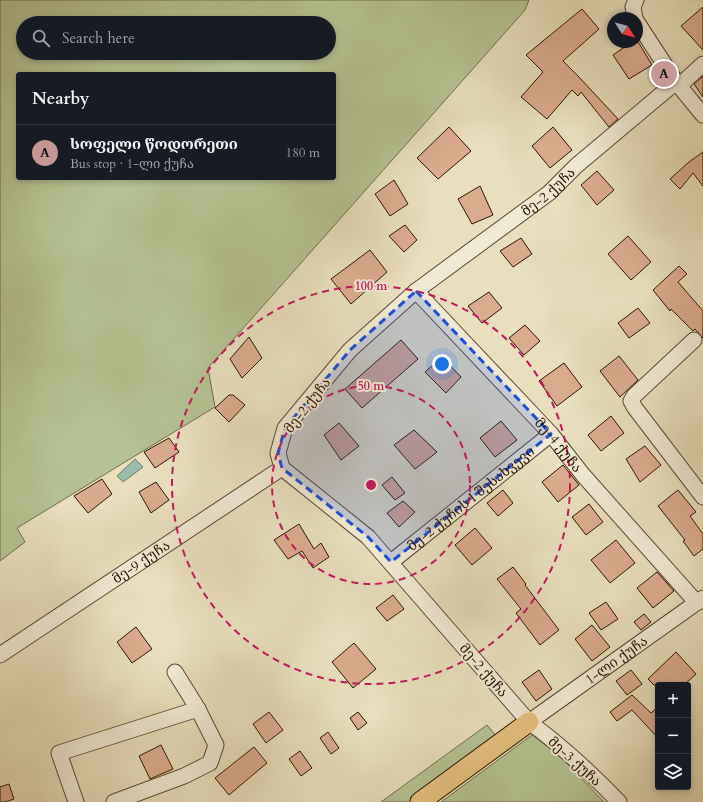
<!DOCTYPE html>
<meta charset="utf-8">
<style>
:root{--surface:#171b24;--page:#242831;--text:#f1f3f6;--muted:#9ea1a6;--line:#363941;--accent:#c59692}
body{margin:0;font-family:Cardo,"Noto Serif Georgian",serif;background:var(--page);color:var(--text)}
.controls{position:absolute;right:12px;bottom:12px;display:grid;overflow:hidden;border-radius:4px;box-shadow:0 2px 6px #0003}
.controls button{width:36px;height:36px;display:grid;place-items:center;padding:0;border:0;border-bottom:1px solid var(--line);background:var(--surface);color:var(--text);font:20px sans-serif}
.compass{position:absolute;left:607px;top:12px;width:36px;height:36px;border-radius:50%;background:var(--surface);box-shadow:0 2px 6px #0003;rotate:127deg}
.you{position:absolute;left:442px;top:364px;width:14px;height:14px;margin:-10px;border:3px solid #fff;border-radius:50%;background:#1a73e8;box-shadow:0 0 0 6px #1a73e833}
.badge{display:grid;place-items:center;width:26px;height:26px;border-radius:50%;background:var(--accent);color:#111;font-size:13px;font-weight:700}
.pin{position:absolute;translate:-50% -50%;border:2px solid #fff;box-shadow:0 1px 4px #0006}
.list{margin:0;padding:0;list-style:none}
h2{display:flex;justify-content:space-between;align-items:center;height:52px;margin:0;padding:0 16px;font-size:17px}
h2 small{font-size:13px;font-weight:400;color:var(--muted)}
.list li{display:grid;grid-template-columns:26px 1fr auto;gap:12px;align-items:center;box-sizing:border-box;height:56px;padding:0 16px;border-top:1px solid var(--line)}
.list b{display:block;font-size:15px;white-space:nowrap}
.list p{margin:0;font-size:13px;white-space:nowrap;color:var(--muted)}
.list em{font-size:13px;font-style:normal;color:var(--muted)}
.icon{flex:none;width:22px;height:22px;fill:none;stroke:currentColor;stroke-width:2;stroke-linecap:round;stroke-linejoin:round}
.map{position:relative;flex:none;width:703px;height:802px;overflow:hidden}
.search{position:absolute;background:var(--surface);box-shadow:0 2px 6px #0003;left:16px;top:16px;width:320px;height:44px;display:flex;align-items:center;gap:10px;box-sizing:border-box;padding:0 14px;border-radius:22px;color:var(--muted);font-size:15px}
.panel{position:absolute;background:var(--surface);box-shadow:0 2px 6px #0003;left:16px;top:72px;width:320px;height:108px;border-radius:4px}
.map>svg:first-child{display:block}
.green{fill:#b5c292;stroke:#706b49;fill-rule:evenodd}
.water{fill:#98bdad;stroke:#6d7968}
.building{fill:#dbab8e;stroke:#2c1400}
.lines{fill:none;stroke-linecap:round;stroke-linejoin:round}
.minor-casing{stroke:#5b472f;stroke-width:17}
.major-casing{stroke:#2c1400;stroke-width:21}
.minor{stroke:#f1ead3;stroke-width:15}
.major{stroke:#e4c07e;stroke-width:19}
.marked{fill:#1d4ed8;fill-opacity:0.2;stroke:#1d4ed8;stroke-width:3;stroke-dasharray:8 5;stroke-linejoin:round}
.ring{fill:none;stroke:#c2185b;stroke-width:2;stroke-dasharray:7 5}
.labels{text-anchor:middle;stroke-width:4;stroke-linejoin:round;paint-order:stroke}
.street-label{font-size:14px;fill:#2c1400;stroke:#f1ead3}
.centre{fill:#c2185b;stroke:#f1ead3;stroke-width:2}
.ring-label{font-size:12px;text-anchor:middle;font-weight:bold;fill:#c2185b;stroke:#f1ead3;stroke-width:4;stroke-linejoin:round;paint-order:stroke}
</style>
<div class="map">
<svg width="703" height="802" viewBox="0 0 703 802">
<rect width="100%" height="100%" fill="#e9dfbc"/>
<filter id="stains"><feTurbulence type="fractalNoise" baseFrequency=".005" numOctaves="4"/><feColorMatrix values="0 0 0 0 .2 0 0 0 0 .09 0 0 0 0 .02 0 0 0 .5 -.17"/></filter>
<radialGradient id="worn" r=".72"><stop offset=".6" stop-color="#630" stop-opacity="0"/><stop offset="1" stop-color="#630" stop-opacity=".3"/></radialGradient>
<g class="green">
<path d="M0,0H529L525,10L208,368L215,407L17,528L25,542L0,561ZM23,23H329V53H23ZM18,74H334V178H18Z"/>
<path d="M487,725L497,737L409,802H381Z"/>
<path d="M532,735L560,756L604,802H441Z"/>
</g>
<path class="water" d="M135,459L143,467L123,482L117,476Z"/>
<g class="building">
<path d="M703,7V50L681,26Z"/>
<path d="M582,9L599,29L563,61L578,76L618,119L609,127L581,92L578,96L572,90L547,119L521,97L543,72L526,55Z"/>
<path d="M637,40L652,65L629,79L613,55L632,42H637Z"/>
<path d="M703,76V97L694,84Z"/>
<path d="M449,127L471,151L438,179L417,158Z"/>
<path d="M553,127L572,150L550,168L532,146Z"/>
<path d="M703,152V186L693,173L680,189L670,179L689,162Z"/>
<path d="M597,171L614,190L597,205L581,185Z"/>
<path d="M394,180L408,204L390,216L375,194Z"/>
<path d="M480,186L493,215L472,224L458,199Z"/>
<path d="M405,225L417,240L404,252L389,236Z"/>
<path d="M628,236L651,262L631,280L608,254Z"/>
<path d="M521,238L532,254L513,267L500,251Z"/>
<path d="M370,250L387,272L351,304L331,279Z"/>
<path d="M679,266L687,274L678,282L703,311V338L695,329L693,331L671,309L670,311L653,290Z"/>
<path d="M489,292L502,308L482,323L468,306Z"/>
<path d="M638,308L650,323L629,338L618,323Z"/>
<path d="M525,325L540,341L524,355L509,338Z"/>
<path d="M249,337L262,358L242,378L230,359Z"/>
<path d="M401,340L418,359L362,408L345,389Z"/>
<path d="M619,356L638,380L620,397L600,371Z"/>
<path d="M442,357L461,377L446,393L425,372Z"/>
<path d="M564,363L582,387L557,406L539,381Z"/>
<path d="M229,395H233L245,405L229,422L215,408Z"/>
<path d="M611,416L624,433L601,451L588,435Z"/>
<path d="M501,421L517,440L495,457L480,438Z"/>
<path d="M339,423L359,446L341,460L324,435Z"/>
<path d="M414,430L437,452L415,469L394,445Z"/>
<path d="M169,438L179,452L155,468L144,452Z"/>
<path d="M645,446L661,465L640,482L626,459Z"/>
<path d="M563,465L579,485L558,502L542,482Z"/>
<path d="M392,477L405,493L395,500L382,485Z"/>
<path d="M102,479L112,494L88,513L74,496Z"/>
<path d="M156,482L169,500L151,513L139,492Z"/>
<path d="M503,490L513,503L498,516L487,503Z"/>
<path d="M678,490L696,512L690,516L703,534V549L694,556L683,541L685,540L658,506Z"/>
<path d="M403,501L415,512L399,527L387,513Z"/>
<path d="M589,504L603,522L586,535L572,517Z"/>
<path d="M299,524L314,549L321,543L329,557L313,568L302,551L288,559L274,540Z"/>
<path d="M475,528L492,548L472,565L455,545Z"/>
<path d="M616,540L635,563L610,583L591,560Z"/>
<path d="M513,567L526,584L525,585L559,630L540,645L516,613L521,609L497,579Z"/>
<path d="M657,572L674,591L653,608L637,588Z"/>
<path d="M393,595L404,609L387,621L376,608Z"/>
<path d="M606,602L618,619L601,630L589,613Z"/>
<path d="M644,614L651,622L641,630L634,622Z"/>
<path d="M592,625L610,647L592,661L575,639Z"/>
<path d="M136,627L152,649L132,663L117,642Z"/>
<path d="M354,643L376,669L353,688L332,662Z"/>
<path d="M676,652L696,674L684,685H654L648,679Z"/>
<path d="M539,670L552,689L536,701L522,682Z"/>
<path d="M631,670L642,684L627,695L616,681Z"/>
<path d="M632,695L651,713L658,707V738L632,710L617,721L610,712Z"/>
<path d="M269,712L283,730L266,743L253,724Z"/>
<path d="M358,712L367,723L358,730L350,718Z"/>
<path d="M328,732L339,748L331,754L320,738Z"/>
<path d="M161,745L173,769L150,779L139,756Z"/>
<path d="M254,747L267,763L229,795L215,778Z"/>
<path d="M300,751L312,768L301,776L289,759Z"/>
<path d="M9,784L14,799L5,802H0V787Z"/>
</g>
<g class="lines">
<defs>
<g id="minor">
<path d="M635,18L633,7L636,0"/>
<path d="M637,22L676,82L703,115"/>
<path d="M679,86L703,64"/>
<path id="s1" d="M416,291L551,434L583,475L697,603"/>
<path d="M694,340L634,396L631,401L635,408L703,497"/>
<path id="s2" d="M391,562L551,434"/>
<path id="s3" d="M0,655L282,468"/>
<path id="s4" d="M529,722L703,598"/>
<path d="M76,802L59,753L198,709"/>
<path d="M114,802L184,776L210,763L216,745L198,709L175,672"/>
<path id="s5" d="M619,802C591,773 562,746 529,722L368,537L282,468L278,453L285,428L350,350L416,291L549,193L576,166L676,82"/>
</g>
<path id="major" d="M420,802L529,722"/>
</defs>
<use href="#minor" class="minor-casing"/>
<use href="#major" class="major-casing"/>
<use href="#minor" class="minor"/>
<use href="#major" class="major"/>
</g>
<path class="marked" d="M416,291L551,434L391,562L368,537L282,468L278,453L285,428L350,350Z"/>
<g class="ring">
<circle cx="371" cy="485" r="99"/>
<circle cx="371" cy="485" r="199"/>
</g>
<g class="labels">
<g class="street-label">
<text dy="5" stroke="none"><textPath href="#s5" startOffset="873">მე-2 ქუჩა</textPath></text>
<text transform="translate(307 405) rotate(-52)" y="5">მე-2 ქუჩა</text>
<text dy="5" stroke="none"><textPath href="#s1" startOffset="210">მე-4 ქუჩა</textPath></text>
<text dy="5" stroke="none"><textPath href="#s2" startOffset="102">მე-2 ქუჩის I შესახვევი</textPath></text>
<text dy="5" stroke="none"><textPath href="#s3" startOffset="169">მე-9 ქუჩა</textPath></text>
<text dy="5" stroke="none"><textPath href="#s4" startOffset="107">1-ლი ქუჩა</textPath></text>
<text transform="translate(484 670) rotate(49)" y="5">მე-2 ქუჩა</text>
<text transform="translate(575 761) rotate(42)" y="5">მე-3 ქუჩა</text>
</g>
</g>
<circle cx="371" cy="485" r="6" class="centre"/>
<g class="ring-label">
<text x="371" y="290">100 m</text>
<text x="371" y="390">50 m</text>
</g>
<rect width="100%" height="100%" filter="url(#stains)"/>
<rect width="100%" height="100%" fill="url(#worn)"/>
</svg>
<div class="controls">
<button>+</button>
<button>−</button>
<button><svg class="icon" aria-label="layers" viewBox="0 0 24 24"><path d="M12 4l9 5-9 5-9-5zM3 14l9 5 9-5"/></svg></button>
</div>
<svg class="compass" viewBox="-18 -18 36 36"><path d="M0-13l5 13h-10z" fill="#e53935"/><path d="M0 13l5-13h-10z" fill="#9ea1a6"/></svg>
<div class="you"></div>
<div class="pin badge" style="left:664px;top:74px">A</div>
<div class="search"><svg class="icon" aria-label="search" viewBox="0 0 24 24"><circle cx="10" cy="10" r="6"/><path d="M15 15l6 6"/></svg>Search here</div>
<section class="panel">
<h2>Nearby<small></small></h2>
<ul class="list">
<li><span class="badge">A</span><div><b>სოფელი წოდორეთი</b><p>Bus stop · 1-ლი ქუჩა</p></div><em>180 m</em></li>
</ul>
</section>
</div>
